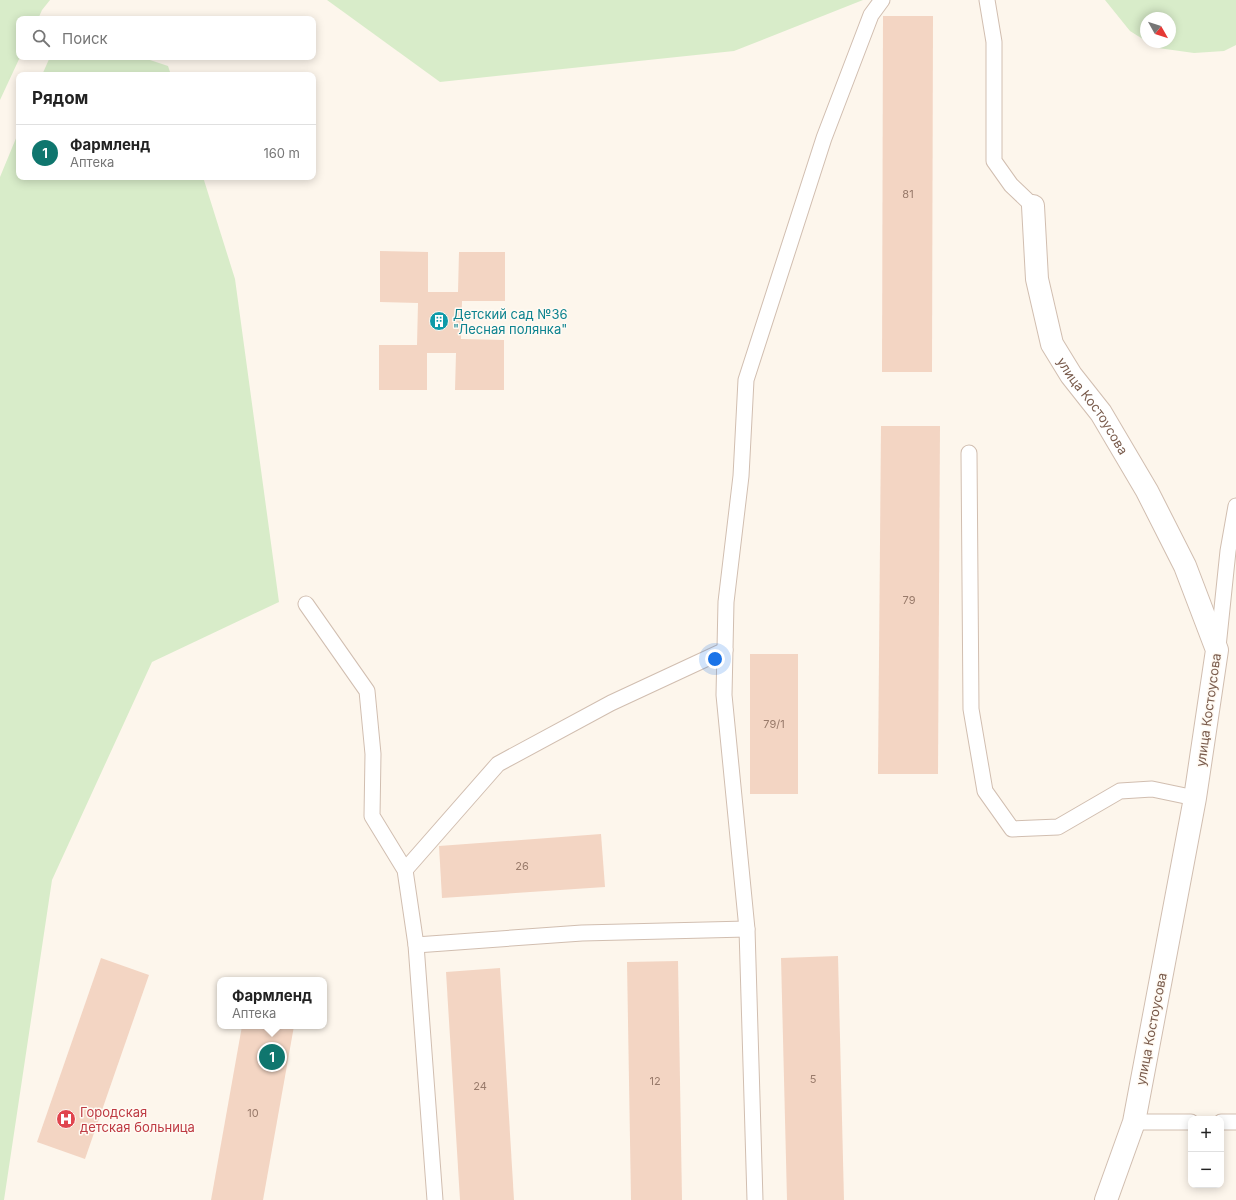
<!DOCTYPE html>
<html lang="ru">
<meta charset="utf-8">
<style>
:root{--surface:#fff;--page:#f2f2f2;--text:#222;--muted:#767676;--line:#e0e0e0;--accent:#0f766e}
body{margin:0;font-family:Inter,sans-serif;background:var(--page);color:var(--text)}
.controls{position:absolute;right:12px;bottom:12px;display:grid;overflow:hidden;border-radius:8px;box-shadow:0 2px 10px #0003}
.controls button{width:36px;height:36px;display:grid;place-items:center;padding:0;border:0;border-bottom:1px solid var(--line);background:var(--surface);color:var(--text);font:20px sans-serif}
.compass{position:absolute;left:1140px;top:12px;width:36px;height:36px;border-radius:50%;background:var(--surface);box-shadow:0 2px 10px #0003;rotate:129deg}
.you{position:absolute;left:715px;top:659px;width:14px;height:14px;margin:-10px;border:3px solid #fff;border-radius:50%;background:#1a73e8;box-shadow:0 0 0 6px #1a73e833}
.badge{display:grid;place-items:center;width:26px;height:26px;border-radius:50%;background:var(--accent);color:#fff;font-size:13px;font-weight:700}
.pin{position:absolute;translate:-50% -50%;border:2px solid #fff;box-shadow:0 1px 4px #0006}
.popup{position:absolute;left:217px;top:977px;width:110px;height:52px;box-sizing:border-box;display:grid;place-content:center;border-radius:8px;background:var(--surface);filter:drop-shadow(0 1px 3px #0005);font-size:13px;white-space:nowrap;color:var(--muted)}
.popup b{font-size:15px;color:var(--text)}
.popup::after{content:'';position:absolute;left:50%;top:100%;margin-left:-8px;border:8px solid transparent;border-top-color:var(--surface)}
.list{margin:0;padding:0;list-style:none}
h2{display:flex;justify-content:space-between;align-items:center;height:52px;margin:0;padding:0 16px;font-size:17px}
h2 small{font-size:13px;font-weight:400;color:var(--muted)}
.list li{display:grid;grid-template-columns:26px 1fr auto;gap:12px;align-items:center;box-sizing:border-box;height:56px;padding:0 16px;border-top:1px solid var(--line)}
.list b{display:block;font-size:15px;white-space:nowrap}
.list p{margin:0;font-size:13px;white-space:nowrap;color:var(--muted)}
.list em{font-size:13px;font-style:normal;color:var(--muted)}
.icon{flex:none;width:22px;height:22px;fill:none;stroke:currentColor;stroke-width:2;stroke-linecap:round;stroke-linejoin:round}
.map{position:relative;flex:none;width:1236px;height:1200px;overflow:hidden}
.search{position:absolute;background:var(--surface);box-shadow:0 2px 10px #0003;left:16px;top:16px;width:300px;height:44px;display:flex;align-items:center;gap:10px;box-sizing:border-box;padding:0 14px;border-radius:8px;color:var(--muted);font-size:15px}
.panel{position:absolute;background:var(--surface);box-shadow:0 2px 10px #0003;left:16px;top:72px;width:300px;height:108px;border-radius:8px}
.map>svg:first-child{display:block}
.green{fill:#d8ecc9}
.building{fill:#f3d5c3}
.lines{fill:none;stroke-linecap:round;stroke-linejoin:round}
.service-casing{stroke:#d1beb0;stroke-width:17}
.minor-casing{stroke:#d1beb0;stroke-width:24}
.service{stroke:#fff;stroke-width:15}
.minor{stroke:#fff;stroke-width:22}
.labels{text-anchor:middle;stroke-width:3;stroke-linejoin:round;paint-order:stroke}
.number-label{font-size:11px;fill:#987a6a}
.culture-label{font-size:13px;fill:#0d838f;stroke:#fffaf3;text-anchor:start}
.street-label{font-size:13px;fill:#7a5c4d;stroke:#fffaf3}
.health-label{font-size:13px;fill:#be3a42;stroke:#fffaf3;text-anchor:start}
</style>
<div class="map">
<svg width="1236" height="1200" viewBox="0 0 1236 1200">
<rect width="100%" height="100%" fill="#fdf6ec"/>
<g class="green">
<path d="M0,0H50L42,10L38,19H19V57H20L0,100Z"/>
<path d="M327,0H863L734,51L440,82Z"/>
<path d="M1105,0H1236V45L1224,51L1194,53L1158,48L1148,42H1170V18H1146V41L1130,31Z"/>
<path d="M50,57H141L168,66L171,75H42Z"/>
<path d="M19,131V177H203L235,279L279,602L152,662L52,880L4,1200H0V177Z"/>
</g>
<g class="building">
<path d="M883,16H933L932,372H882Z"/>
<path d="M380,251L428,252V292H458L459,252H505V301H462L461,339L504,340V390H455L456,353H427V390H379V345H417L418,303L380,302Z"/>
<path d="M881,426H940L938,774H878Z"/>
<rect x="750" y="654" width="48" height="140"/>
<path d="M601,834L605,887L442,898L439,846Z"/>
<path d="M838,956L844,1200H787L781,958Z"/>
<path d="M101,958L149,975L85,1159L37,1142Z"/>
<path d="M678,961L682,1200H631L627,962Z"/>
<path d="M500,968L514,1200H460L446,972Z"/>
<path d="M242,1026H294L263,1200H211Z"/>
</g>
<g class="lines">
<defs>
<g id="service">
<path d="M987,0L994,42V161L1011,185L1033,206"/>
<path d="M969,453L971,709L985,791L1012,829L1058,827L1120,791L1152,789L1195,798"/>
<path d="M306,604L367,691L373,754L372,816L405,870L416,945L435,1200"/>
<path d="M1218,647L1228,551L1236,506"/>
<path d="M405,870L498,764L611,703L725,650"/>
<path d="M416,945L582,933L747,929"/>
<path d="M1134,1122H1191"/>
<path d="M1221,1122H1236"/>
<path d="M755,1200L747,929L724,695L726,602L741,476L746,380L824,138L871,15L882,0"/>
</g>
<g id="minor">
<path id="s1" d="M1033,206L1037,279L1052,344L1071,375L1101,413L1147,491L1185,566L1217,650L1195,798L1134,1122L1106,1200"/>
</g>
</defs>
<use href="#service" class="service-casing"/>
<use href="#minor" class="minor-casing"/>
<use href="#service" class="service"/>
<use href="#minor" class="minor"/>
</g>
<defs>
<symbol id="building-disc" viewBox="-11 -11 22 22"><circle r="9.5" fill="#0f9aa8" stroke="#fffaf3"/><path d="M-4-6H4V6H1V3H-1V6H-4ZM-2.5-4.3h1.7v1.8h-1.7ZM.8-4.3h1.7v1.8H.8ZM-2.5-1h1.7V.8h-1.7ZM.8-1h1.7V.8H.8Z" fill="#fff"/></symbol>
<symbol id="hospital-disc" viewBox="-11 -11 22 22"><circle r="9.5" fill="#e0444e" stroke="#fffaf3"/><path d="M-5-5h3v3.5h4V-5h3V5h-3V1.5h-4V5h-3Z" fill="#fff"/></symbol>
</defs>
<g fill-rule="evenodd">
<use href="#building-disc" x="428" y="310" width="22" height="22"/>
<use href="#hospital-disc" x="55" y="1108" width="22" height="22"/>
</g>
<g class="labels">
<g class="number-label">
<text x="908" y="198">81</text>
<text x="909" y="604">79</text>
<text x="774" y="728">79/1</text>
<text x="522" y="870">26</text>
<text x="813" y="1083">5</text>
<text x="655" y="1085">12</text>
<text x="480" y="1090">24</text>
<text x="253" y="1117">10</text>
</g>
<g class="culture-label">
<text x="453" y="319">Детский сад №36<tspan x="453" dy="15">"Лесная полянка"</tspan></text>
</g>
<g class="street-label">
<text dy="5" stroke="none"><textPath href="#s1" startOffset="214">улица Костоусова</textPath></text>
<text transform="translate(1208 710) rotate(-82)" y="5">улица Костоусова</text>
<text transform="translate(1151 1029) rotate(-79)" y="5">улица Костоусова</text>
</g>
<g class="health-label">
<text x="80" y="1117">Городская<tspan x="80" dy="15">детская больница</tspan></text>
</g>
</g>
</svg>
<div class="controls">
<button>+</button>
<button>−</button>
</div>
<svg class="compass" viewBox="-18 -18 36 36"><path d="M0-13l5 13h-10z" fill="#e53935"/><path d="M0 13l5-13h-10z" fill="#767676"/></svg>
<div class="you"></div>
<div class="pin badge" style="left:272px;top:1057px">1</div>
<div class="popup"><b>Фармленд</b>Аптека</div>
<div class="search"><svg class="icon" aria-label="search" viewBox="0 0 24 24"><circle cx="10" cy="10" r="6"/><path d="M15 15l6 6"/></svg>Поиск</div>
<section class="panel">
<h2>Рядом<small></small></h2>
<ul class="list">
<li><span class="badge">1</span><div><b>Фармленд</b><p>Аптека</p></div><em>160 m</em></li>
</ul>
</section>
</div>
